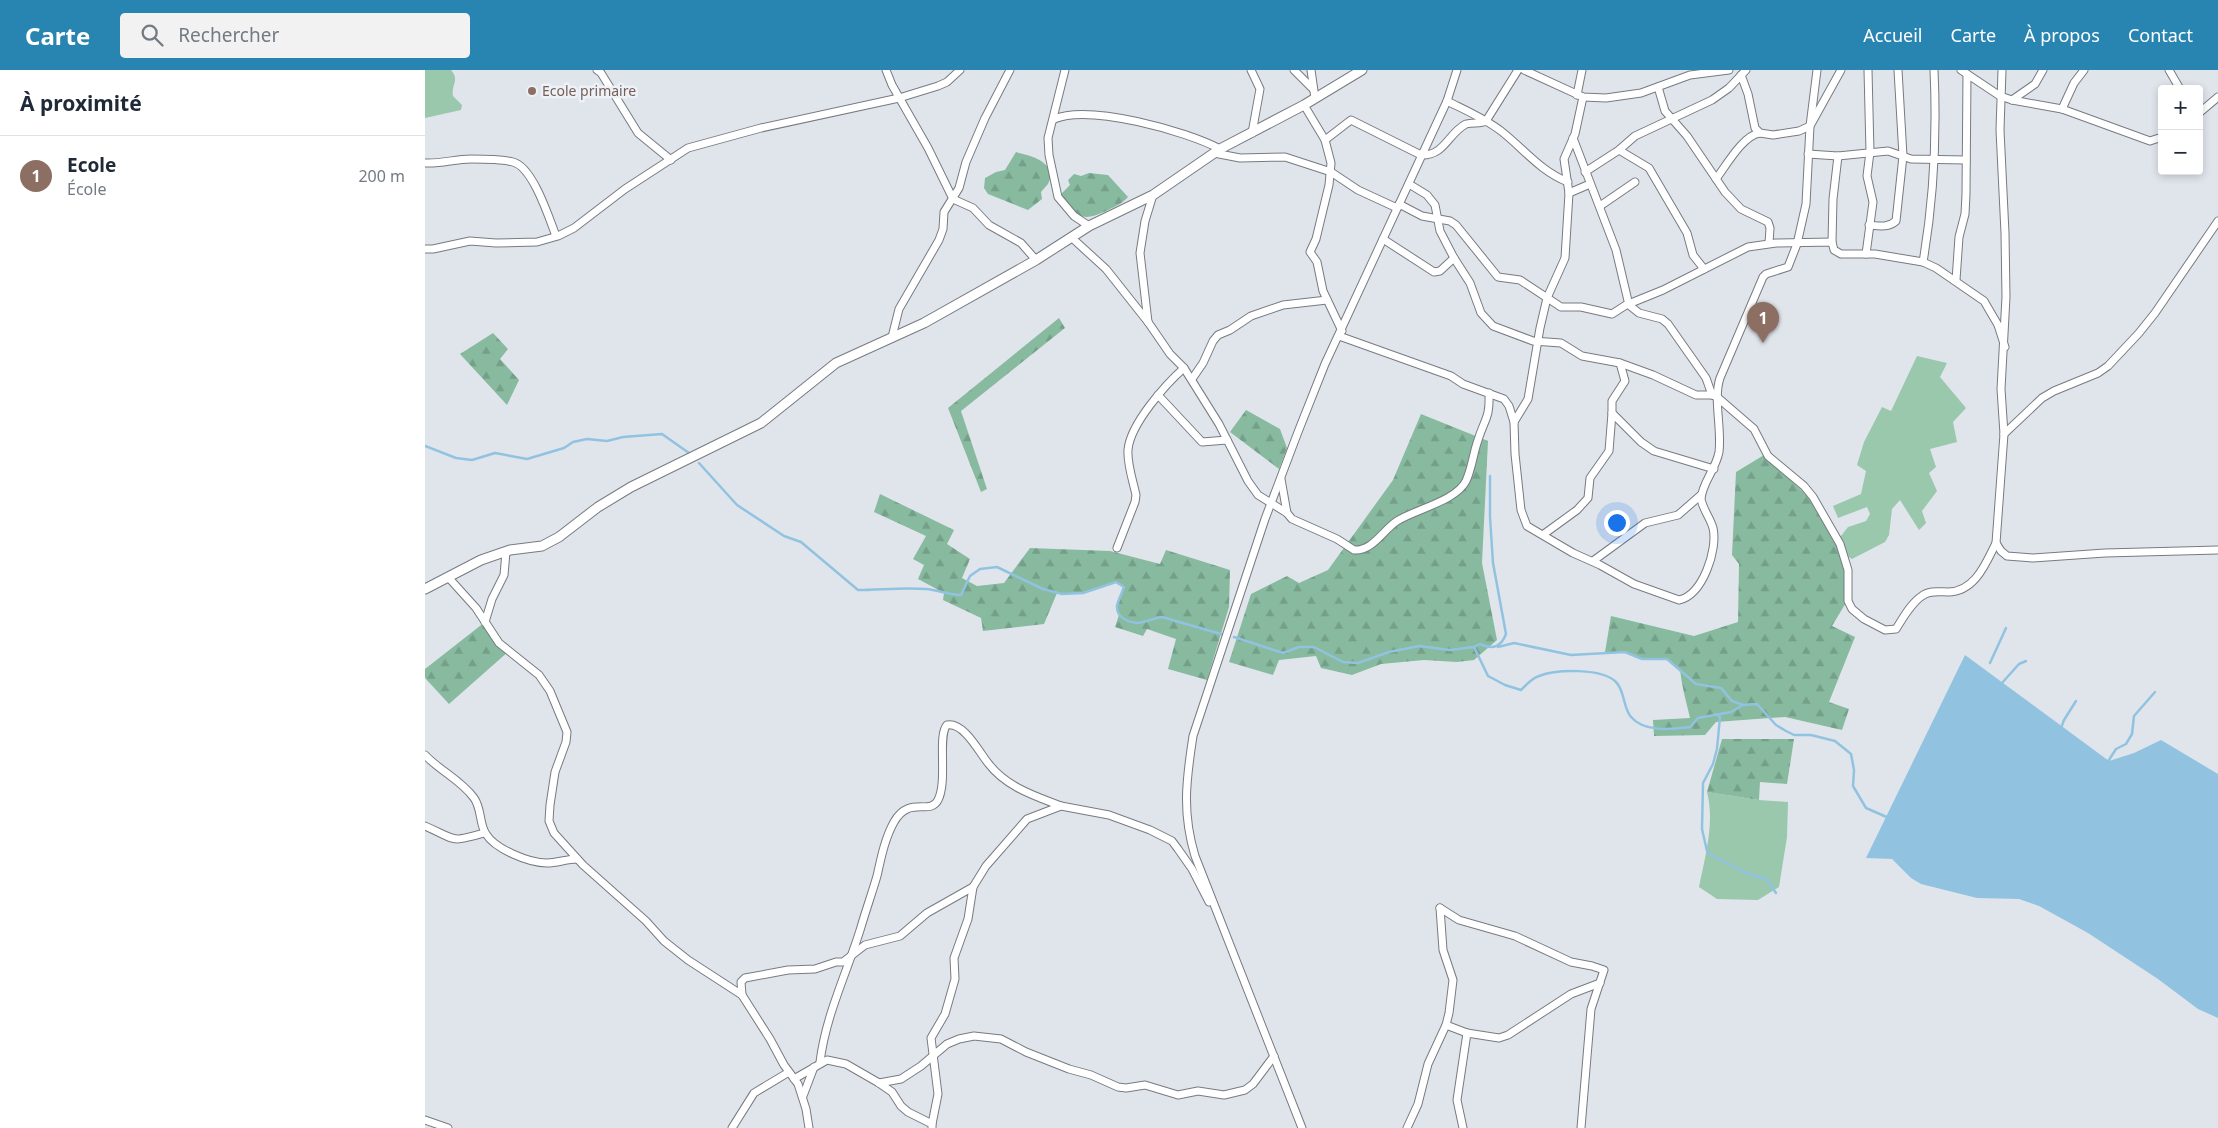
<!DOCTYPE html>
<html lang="fr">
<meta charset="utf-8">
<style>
:root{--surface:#fff;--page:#f2f2f3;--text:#1f2937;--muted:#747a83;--line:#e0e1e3;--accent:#2884b1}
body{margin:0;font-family:"Noto Sans",sans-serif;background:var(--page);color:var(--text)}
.controls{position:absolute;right:15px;top:15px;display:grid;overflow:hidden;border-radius:5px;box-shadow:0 2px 8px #0003}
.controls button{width:45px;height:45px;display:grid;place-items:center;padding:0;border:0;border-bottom:1px solid var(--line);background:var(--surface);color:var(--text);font:25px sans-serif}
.you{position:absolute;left:1191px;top:452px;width:18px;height:18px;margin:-12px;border:4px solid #fff;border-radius:50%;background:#1a73e8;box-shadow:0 0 0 8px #1a73e833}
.badge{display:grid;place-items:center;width:32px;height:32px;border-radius:50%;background:var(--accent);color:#fff;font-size:16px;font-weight:700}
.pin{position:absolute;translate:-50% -41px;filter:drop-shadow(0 1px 2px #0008)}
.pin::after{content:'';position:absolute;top:26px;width:18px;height:15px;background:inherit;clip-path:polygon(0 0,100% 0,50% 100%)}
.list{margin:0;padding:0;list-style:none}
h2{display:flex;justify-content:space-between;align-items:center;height:65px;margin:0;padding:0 20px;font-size:21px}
h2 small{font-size:16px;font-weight:400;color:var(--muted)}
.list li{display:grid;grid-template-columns:32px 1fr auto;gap:15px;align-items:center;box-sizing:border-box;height:80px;padding:0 20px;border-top:1px solid var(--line)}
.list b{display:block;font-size:19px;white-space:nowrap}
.list p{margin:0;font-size:16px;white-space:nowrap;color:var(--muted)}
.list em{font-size:16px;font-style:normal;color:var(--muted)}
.icon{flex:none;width:28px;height:28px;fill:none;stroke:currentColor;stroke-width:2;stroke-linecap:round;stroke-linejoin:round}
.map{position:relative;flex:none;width:1793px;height:1058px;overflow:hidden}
header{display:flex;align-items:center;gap:30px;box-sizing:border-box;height:70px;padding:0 25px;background:var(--accent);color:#fff}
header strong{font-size:24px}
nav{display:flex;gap:28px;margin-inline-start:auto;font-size:18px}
.search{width:350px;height:45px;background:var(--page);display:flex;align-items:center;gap:12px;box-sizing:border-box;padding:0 18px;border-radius:5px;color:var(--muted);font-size:19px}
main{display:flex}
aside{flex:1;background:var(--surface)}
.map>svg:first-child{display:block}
.grass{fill:#99c8ad}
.forest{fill:url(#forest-firs)}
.water{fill:#91c3e1}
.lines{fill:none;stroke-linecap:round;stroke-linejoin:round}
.stream{stroke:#91c3e1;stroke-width:2.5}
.minor-casing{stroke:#777b81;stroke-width:9}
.tertiary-casing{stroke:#777b81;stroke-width:11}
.minor{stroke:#fff;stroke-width:7}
.tertiary{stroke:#fff;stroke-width:9}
.education-dot{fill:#8d6e63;stroke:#edf2f9;stroke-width:2}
.labels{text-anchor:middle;stroke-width:5;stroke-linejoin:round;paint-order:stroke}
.education-label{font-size:14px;fill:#785e54;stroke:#edf2f9;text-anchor:start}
</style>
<header>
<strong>Carte</strong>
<div class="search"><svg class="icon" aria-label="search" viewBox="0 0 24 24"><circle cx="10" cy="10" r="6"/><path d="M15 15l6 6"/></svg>Rechercher</div>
<nav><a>Accueil</a><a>Carte</a><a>À propos</a><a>Contact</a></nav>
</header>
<main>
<aside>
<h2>À proximité<small></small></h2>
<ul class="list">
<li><span class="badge" style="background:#8d6e63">1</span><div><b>Ecole</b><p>École</p></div><em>200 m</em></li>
</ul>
</aside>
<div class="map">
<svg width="1793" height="1058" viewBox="0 0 1793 1058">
<defs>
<pattern id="forest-firs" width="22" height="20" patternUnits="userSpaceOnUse" patternTransform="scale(1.25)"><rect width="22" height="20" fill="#87ba9e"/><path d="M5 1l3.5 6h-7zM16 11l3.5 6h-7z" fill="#749f88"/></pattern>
</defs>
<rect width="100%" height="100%" fill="#e0e5ec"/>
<g class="grass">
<path d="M0,0H26C35,10 26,15 28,26L37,35L36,40L0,48Z"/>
<path d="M1492,286L1522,293L1515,307L1541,338L1528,352L1532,372L1505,379L1511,397L1504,403L1512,421L1497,441L1501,453L1494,460L1475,430L1467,439L1464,465L1460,472L1427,489L1415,482L1412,471L1423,457L1441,451L1445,444L1442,437L1413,448L1408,436L1436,424L1441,401L1432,395L1439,372L1457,337L1466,341Z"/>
<path d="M1282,722L1334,730L1363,732L1362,767L1354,817L1333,830L1292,829L1274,817C1280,786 1290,754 1282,722Z"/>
</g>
<g class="forest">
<path d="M591,82C608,87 619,88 627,104L623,114L616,122L617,129L603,140L563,124L559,118L560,108L571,102L580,100Z"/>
<path d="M664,103L683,105L703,127C698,133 691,136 683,140C656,153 653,147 633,127L645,115L643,110L649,104L656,106Z"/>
<path d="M634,248L640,258L536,341L562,419L556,422L523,338Z"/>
<path d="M68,263L83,279L75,289L94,310L82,335L35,284Z"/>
<path d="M821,340L855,359L862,378L854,399L805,362Z"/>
<path d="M996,344L1063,371L1057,493L1072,570L1049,590L1032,592L999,590L956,594L927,605L896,598L891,586L854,590L848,605L804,592L826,524L862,506L874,513L903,500L968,410Z"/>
<path d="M1339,385L1389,432L1396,448L1406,462L1421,494L1422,531L1407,556L1430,567L1404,632L1424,639L1417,660L1360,647L1291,652L1280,665L1229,666L1228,650L1265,648C1261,630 1257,618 1255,599L1242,589H1217L1200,582H1180L1186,546L1269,566L1313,552L1314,494L1307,485L1311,402Z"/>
<path d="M455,424L529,460L522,474L545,489L537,508L552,516L579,513L605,478L685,481L735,494L741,480L805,500L804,537L782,610L743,599L751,569L722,559L718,566L690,557L694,545L692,538L699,518L691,512L658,523H632L619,554L558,561L556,548L518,530L519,523L493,509L499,495L488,489L501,466L449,442Z"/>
<path d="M60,552L84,581L24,634L0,608V599Z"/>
<path d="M1297,669H1369L1362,714L1335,712L1334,730L1282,722Z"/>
</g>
<path class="water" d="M1540,585L1684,691L1709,683L1736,670L1793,704V948L1773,939L1733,909L1663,863L1614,836L1594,829L1552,828L1496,814L1486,808L1467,789L1441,788Z"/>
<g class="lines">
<g class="stream">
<path d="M0,376L31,388L47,390L70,383L102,389L139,378L148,372L162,369L182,371L198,367L237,364L264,383"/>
<path d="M274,393L312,435L359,466L376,472L433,520C455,520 478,517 501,519C513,520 524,525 536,525L545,506L555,499L572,497L618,519L637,524L658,523L691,512L699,517C697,523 693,530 692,536C691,549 708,555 718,552C725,550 730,548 737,547L796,564"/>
<path d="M809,567L858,583L874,577H889L918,592L933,593L964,582L994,576L1025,580L1049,577L1063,606L1080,615L1096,620C1101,615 1107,608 1114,606C1132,599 1177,598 1191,612C1200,621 1198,638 1206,647C1220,663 1247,659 1265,657L1273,648L1306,642L1318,635L1332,634L1351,655L1361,661L1369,665H1386L1410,671L1426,684L1429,700L1428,716L1441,738L1464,748"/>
<path d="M1049,577L1055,574C1068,580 1076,577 1081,564L1068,493L1065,447V406"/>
<path d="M1073,577L1089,573L1146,585L1200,582L1217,589H1242L1271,614L1296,618L1307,631L1318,635"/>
<path d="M1565,593L1581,558"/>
<path d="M1577,613L1594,594L1601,591"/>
<path d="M1291,644L1295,647L1292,679L1288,694L1278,713L1277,759L1282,781L1288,786L1323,804L1341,809L1351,823"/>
<path d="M1636,658L1639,650L1651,631"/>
<path d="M1682,693L1691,679L1701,674L1707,664L1709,646L1730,622"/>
</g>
<defs>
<g id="minor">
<path d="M172,0L176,3L213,63L246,90"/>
<path d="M461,0L467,15L503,78L528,129L548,138L564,155L596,173L611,190"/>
<path d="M640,0L623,68L624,85L633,127L649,146L664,156"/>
<path d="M826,0L835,19L827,63"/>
<path d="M869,0L888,19"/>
<path d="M886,0L890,28"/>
<path d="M1099,0L1158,27L1181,28L1216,23L1265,5L1304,0"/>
<path d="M1536,0L1575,26L1587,30L1637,39L1725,71L1737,67"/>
<path d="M1577,0L1575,60L1580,163L1581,227L1576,319L1579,364L1571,473L1576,481L1582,486L1608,488L1680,483L1793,480"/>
<path d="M1744,0L1755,19"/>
<path d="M1316,5L1323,24L1330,58L1335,63L1348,65L1374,61L1385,56L1416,0"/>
<path d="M1233,17L1240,41L1262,66L1300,122L1316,139L1343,152L1345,158L1344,173"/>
<path d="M1152,25L1157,0"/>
<path d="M1158,27L1150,64L1139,89L1144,123L1140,188L1122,228L1115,258L1103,329L1089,352L1090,384L1096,440L1102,456L1148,483L1175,495L1209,514L1254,530C1278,525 1293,479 1288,458C1285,447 1278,440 1276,429C1277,413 1291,399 1294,382C1297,358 1288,329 1295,308L1338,207L1341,204L1363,197L1372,174L1381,134L1385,56L1392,0"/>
<path d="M1587,30L1610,14L1618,0"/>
<path d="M1022,31C1040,40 1059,48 1076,61C1099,79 1115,101 1143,112"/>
<path d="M879,35L900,70L906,93L904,115L891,169L885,182L892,192L898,221L917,261"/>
<path d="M1637,39L1649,13L1659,0"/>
<path d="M1774,43L1793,27"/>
<path d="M629,49C665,34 761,61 795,79"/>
<path d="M1148,68L1191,180L1204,235L1214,243L1237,249L1243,254L1281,308L1287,325L1292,327L1329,359L1343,386L1379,416L1388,427L1415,474L1423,500V531L1427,539L1439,549L1460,560L1471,559C1478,548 1486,533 1497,526C1504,520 1515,522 1523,522C1550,522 1561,493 1571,473"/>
<path d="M900,70L926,50L996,85C1020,86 1023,63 1041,54C1048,52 1055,54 1061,51L1093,0"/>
<path d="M1194,80L1224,98L1262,163L1268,185L1279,199"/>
<path d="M789,83L815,88L860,87L906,102L933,120L972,138"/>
<path d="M1383,84L1413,86L1463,81L1486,89L1541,90"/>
<path d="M0,93C16,94 30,89 46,89C58,89 76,89 88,92C108,97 124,148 131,166"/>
<path d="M1160,102L1194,80L1210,66L1287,30L1304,18L1321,0"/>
<path d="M1291,109C1301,96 1318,65 1335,63"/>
<path d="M984,114L1002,125L1010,135L1015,161L1029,188L1045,213L1056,243L1068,256L1108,271L1136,273L1157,286L1195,293L1228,305L1271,325H1287"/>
<path d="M1144,123L1165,114"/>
<path d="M974,134L997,146L1025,151L1031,155L1073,207L1095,210L1136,237H1156L1187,244L1201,235L1238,220L1323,177L1351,173L1407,172L1409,180L1416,184H1450L1498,192L1511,198L1559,231L1573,255L1580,277"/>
<path d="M1175,136L1210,112"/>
<path d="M1444,155C1454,156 1463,158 1471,151L1478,86L1473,0"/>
<path d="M646,167L681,199L723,252L745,284L759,298L794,354L823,411L833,425L862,443L867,449L912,469L929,480C948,481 958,460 972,451C991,439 1031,431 1041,411C1047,398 1048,384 1053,370C1060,348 1065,348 1064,323"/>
<path d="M958,169L1009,202L1015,201L1029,188"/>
<path d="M1407,172L1408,129L1413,86"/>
<path d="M0,179H8L45,171L71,173L112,172L133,166L149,158L200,119L263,78L336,58L474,28L513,16L522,12L535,0"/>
<path d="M1441,184L1448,132L1442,106L1445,82L1443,0"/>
<path d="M1498,192C1509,128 1512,65 1509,0"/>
<path d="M1531,210L1534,167L1540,144L1541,124L1542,4"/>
<path d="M723,252L715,183L720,151L728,125"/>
<path d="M914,266L1026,306L1038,314L1079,329L1084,336L1089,352"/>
<path d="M467,267L474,239L514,170L518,159L519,142L534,118L541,92L560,48L585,0"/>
<path d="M1195,293L1200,311L1187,331V343L1216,372L1229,381L1289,399"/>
<path d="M767,309L778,293L788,271L793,265L805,260L826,246L858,235L902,230"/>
<path d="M733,325L777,372L802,370"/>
<path d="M1579,364L1617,328L1629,321L1673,303L1683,296L1714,263L1730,243L1793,151"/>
<path d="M856,409L862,443"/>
<path d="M1119,464L1152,440L1163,428L1165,408L1184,381L1187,343"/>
<path d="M692,478L710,432L711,425C708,411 702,394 703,380C705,354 741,314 759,298"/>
<path d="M1168,491L1220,453L1253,445L1276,425"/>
<path d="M23,507L51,538L74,573L114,605L125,621L142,662L141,672L130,702L125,735L124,751L129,763L158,795L221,851L239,871L263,890L317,925L345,969L359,995L373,1014L381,1039L384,1058"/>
<path d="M60,552L67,529L79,505L81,482"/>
<path d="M0,685C15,701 36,710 49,728C57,739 54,754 61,764C70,779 104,793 122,793C132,793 142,789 152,789"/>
<path d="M0,756C32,770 24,773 59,763"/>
<path d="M1015,838L1034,850L1090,866L1146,892L1167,896L1179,900L1166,939L1156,1058"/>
<path d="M317,925L316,912L320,908L363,900L390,899L411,892H418L440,875L475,866L502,843L548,817"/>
<path d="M1021,955L1042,963"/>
<path d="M395,992C401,944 422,903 436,857C441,840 447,823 452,806C456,788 460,768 469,752C484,725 505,746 513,730C523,711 512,665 522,655C539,652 554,682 563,693C581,717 610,726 636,736"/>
<path d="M369,1009L402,990L421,994L454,1013L467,1022L476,1036L483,1042L507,1054V1058"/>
<path d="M454,1013L476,1009L496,996L522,974L534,969L549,966L576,969L601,982L644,999L666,1005L693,1017L701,1018L720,1015L753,1025L773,1021L799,1025L820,1020L828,1014L849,986"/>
<path d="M378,1026L389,997"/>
<path d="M0,1050L23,1058"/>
<path d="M507,1054L513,1024L506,968L520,944L530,909L529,888L543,849L548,817L561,796L602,749L636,736L684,745L725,760L747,771L753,779L767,799L784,832"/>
<path d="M307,1058L329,1023L364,1002"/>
<path d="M877,1058L770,786C757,743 761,711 768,666L840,449L873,362L900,294L1022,31L1032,0"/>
<path d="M982,1058L993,1034L1003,994L1021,955L1024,943L1028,910L1018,880L1015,838"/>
<path d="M1038,1058L1032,1030L1042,963L1074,968L1083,965L1146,924L1175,913"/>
</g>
<path id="tertiary" d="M0,519L56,490L85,480L117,476L134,467L173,437L206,417L336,353L411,293L499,253L611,190L664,156L728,125L795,79L879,35L937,0"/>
</defs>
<use href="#minor" class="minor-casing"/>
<use href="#tertiary" class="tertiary-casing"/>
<use href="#minor" class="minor"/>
<use href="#tertiary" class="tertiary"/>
</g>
<circle class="education-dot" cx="107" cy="21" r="5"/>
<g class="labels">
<g class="education-label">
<text x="117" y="26">Ecole primaire</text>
</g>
</g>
</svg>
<div class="controls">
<button>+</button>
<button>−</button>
</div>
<div class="you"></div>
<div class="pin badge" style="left:1338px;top:273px;background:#8d6e63">1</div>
</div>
</main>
